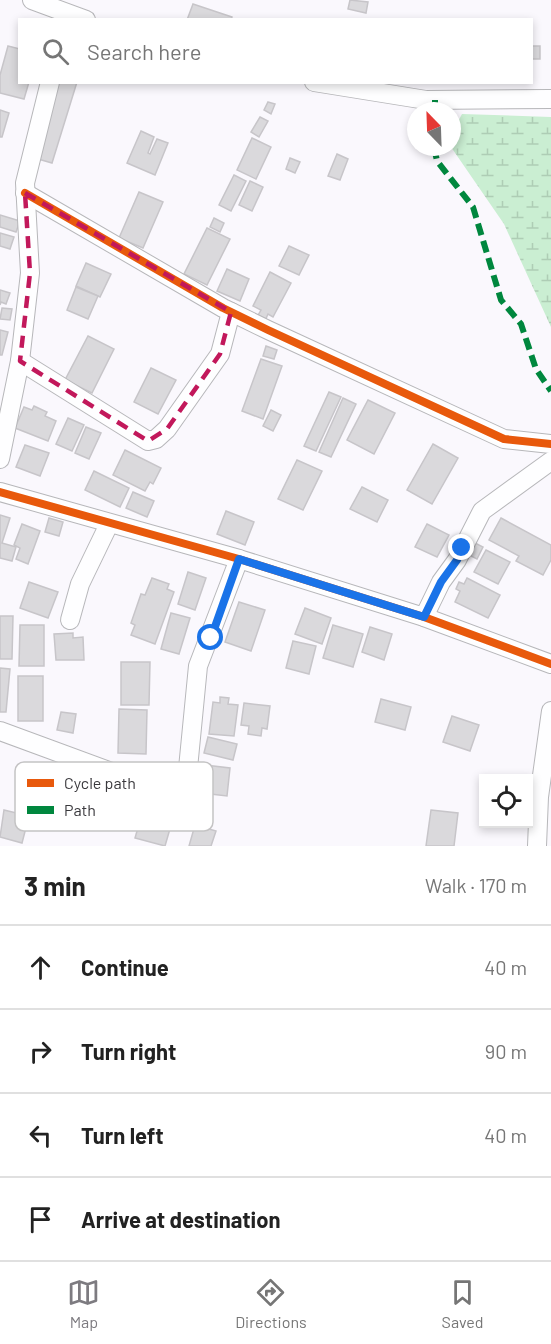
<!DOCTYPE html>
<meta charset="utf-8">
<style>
:root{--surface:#fff;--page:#f6f6f6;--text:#222;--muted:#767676;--line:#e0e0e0;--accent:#7d7b80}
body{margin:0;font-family:Barlow,sans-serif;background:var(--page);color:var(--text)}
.controls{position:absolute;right:18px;bottom:18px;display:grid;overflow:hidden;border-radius:0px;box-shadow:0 3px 9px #0003}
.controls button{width:54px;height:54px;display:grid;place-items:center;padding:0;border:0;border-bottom:2px solid var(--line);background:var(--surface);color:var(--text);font:30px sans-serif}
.compass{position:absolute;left:407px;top:102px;width:54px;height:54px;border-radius:50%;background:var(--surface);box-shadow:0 3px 9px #0003;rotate:337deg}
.stop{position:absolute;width:18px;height:18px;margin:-14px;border:4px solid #1a73e8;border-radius:50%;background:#fff}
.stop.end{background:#1a73e8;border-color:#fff;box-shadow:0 2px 6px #0008}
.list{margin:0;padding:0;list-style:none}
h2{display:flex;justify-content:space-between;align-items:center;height:78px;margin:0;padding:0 24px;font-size:26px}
h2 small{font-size:20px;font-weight:400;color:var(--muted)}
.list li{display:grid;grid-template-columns:39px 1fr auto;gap:18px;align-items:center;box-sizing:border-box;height:84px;padding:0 24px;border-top:2px solid var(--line)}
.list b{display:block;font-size:22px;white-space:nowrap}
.list em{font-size:20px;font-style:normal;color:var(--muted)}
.icon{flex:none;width:33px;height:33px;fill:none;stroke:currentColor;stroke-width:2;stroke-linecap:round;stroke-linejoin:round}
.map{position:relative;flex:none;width:551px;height:846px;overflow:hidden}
.search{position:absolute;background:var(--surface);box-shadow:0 3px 9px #0003;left:18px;right:18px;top:18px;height:66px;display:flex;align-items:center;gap:15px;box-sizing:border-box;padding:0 21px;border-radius:0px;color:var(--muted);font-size:22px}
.sheet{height:414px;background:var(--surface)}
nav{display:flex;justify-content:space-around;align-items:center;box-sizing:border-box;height:84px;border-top:2px solid var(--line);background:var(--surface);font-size:16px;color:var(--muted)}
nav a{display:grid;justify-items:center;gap:3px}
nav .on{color:var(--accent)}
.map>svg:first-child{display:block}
.wetland{fill:url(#wetland-marsh)}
.building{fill:#dad9dc;stroke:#c7c5c9;stroke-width:1.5}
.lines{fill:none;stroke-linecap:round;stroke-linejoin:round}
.minor-casing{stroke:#b7b7ba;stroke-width:20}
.minor{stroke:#fefeff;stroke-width:18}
.quiet{stroke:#00873e;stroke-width:6;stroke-dasharray:12 6;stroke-linecap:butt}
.cycleway-casing{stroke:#fff;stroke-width:11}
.cycleway{stroke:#e8590c;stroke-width:8}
.route{stroke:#1a73e8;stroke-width:8}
.marked{fill:none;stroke:#c2185b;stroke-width:4.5;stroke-dasharray:12 8;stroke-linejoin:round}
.key{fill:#fff;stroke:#c4c3c4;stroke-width:1.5}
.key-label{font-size:16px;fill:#39383c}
</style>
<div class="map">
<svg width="551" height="846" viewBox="0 0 551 846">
<defs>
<pattern id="wetland-marsh" width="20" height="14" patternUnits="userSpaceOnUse" patternTransform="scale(1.5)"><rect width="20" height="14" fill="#caeed2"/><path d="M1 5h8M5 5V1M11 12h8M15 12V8" fill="none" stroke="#aecdb5"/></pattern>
</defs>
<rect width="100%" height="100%" fill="#faf8fd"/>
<path class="wetland" d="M462,114L551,117V327L504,224L451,147L452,133Z"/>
<g class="building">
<path d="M350,0L368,2L366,13L348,9Z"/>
<path d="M193,4L232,17L231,20H187Z"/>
<path d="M8,46L20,49V82H29L24,99L0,93V75Z"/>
<rect x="532" y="46" width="8" height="13"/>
<path d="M53,82H77L52,163L31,157Z"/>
<path d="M268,102L275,104L271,114L264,110Z"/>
<path d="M0,110L9,113L2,137H0Z"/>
<path d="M260,117L268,121L259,137L251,132Z"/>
<path d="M141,131L154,137L148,153L150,154L157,139L168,143L155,175L127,163Z"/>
<path d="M252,138L271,147L256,179L237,170Z"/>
<path d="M337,154L348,159L340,180L328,176Z"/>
<path d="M290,158L300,162L295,173L286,169Z"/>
<path d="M234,175L246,181L231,211L219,205Z"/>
<path d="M250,181L263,187L252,211L239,205Z"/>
<path d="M139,192L163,202L143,248L119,238Z"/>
<path d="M0,215L20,221L16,232L0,227Z"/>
<path d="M214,218L224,223L220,232L210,227Z"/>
<path d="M207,228L230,239L207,285L184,274Z"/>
<path d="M0,233L14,237L10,249L0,246Z"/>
<path d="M289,246L309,255L299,275L279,266Z"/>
<path d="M86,263L111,274L100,297L76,286Z"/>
<path d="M227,269L249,279L240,301L217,291Z"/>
<path d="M270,272L291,283L273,317L268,314L265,321L257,317L261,310L253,306Z"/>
<path d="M76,287L98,296L88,319L67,310Z"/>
<path d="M0,290L10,293L6,304L1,302L0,305Z"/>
<path d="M2,308L12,309L10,320L0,319Z"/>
<path d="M0,330L8,332L2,355H0Z"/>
<path d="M88,336L114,349L92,393L65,380Z"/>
<path d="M266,346L277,350L274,359L263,356Z"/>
<path d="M261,359L282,366L263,419L242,411Z"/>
<path d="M151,368L176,380L158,414L134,402Z"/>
<path d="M329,392L341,397L316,451L304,446Z"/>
<path d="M343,398L356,404L331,457L319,452Z"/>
<path d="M368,400L395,413L374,454L347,440Z"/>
<path d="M34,406L47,412L45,416L56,421L48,441L15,428L24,407L32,410Z"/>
<path d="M271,410L281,415L273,431L263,426Z"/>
<path d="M68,418L84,425L72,451L56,444Z"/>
<path d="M86,427L101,433L89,459L75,453Z"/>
<path d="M433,444L458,458L432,504L407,490Z"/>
<path d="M25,445L49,453L40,476L16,467Z"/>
<path d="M125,450L161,468L153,484L150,482L145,491L113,475Z"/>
<path d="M297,460L322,471L303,510L278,499Z"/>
<path d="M94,471L129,488L120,507L85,490Z"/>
<path d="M362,487L388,500L377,522L350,509Z"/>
<path d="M133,492L154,501L147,517L126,508Z"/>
<path d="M226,511L254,522L245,545L217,534Z"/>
<path d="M0,515L10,518L2,543L16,547L12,561L0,558Z"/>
<path d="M49,518L63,522L59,536L45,532Z"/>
<path d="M501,518L551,545V560L543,575L516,561L519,556L489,540Z"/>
<path d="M22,524L40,531L28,564L16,559L20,548L14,545Z"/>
<path d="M427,524L449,535L437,557L415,547Z"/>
<path d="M475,543L483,547L477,559L469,555Z"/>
<path d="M486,550L510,562L498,584L474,572Z"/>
<path d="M188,572L206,578L195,610L178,604Z"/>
<path d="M152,578L169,584L167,589L174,592L155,644L131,635L135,625L131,623L141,594L145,595Z"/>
<path d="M467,578L500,595L488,618L455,602L460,591L456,589L459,582L464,584Z"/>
<path d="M29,582L58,592L48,618L20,608Z"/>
<path d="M239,602L265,610L251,651L225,642Z"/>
<path d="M305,608L331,618L322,644L295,634Z"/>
<path d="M171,613L190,618L179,654L161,649Z"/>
<path d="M0,616H13L12,659H0Z"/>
<path d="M20,625H44V666H19Z"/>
<path d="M333,625L363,634L353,667L323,658Z"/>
<path d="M370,627L392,634L384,660L362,652Z"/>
<path d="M73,633V638L83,637L84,660H56L54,634Z"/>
<path d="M293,641L316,646L309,674L286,668Z"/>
<path d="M121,662H150L149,705H121Z"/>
<path d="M0,668L10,669L6,712H0Z"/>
<rect x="18" y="676" width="25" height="45"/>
<path d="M220,697L229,698L228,704L238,705L234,736L209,734L213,702L220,703Z"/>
<path d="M381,699L411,707L405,730L375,722Z"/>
<path d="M244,703L270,706L267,729L262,728L261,736L248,734L249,726L241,725Z"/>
<path d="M119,709L147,710L146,754L118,753Z"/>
<path d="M61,712L76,714L73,733L57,730Z"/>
<path d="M452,716L479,725L470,751L443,742Z"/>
<path d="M208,737L237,744L233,760L204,753Z"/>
<path d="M205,765L230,768L227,796L202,793Z"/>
<path d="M144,807L174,815L165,846L135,838Z"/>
<path d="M4,810L29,816L22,843L0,837Z"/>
<path d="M431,810L458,813L454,846H426Z"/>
<path d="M195,825L216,831L211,846H189Z"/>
</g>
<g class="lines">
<defs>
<g id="minor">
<path d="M32,0L86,20"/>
<path d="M314,82L426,100L551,99"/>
<path d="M25,193L223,308L268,330L504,439L551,444"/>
<path d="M20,361L148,441L156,439L167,429L220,354L231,312"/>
<path d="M0,459L20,361L30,273L25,183L50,82"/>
<path d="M0,492L239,559L424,617L551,664"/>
<path d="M424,617L441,582L457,560L482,511L551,461"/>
<path d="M70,620L80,584L109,524"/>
<path d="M0,731L185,799L198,666L239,559"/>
<path d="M537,846L539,797L551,711"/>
</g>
</defs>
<use href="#minor" class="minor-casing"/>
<use href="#minor" class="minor"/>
<g class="quiet">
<path d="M435,111V100"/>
<path d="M434,147L437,161L473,207L501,300L521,324L536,369L551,391"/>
</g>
<defs>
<g id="cycleway">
<path d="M25,193L223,308L268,330L504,439L551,444"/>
<path d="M0,492L239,559L424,617L551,664"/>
</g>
</defs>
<use href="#cycleway" class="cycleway-casing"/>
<use href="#cycleway" class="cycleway"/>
</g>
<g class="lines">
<path class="route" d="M211,638L239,559L424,617L441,582L457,560L462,548"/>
</g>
<path class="marked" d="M25,193L231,312L220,354L167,429L148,441L20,361L30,273Z"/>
<rect x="15" y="762" width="198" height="69" rx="9" class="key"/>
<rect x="27" y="779" width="27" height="8" fill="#e8590c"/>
<rect x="27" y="806" width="27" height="8" fill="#00873e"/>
<g class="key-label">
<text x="64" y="789">Cycle path</text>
<text x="64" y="816">Path</text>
</g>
</svg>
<div class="controls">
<button><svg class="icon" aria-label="locate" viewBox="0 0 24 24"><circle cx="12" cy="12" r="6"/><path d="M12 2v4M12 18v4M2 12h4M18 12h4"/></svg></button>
</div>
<svg class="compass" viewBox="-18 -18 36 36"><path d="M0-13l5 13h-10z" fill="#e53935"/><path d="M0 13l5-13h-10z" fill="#767676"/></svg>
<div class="stop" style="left:211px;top:638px"></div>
<div class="stop end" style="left:462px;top:548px"></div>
<div class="search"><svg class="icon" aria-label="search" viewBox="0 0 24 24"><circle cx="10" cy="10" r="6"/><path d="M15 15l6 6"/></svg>Search here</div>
</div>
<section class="sheet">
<h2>3 min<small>Walk · 170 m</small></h2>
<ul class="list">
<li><svg class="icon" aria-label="ahead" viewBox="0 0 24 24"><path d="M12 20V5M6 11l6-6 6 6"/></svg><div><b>Continue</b></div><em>40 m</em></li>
<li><svg class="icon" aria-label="right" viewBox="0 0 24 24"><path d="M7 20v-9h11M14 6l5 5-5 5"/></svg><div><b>Turn right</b></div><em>90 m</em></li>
<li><svg class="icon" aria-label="left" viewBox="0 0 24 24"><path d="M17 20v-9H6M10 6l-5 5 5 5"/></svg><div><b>Turn left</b></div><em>40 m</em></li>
<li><svg class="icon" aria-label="arrive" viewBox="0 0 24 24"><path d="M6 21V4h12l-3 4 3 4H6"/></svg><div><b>Arrive at destination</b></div></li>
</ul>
</section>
<nav>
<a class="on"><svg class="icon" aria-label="map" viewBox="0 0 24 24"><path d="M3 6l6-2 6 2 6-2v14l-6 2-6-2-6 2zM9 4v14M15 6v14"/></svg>Map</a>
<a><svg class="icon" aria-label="directions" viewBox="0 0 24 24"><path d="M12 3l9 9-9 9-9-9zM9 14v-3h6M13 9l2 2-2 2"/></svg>Directions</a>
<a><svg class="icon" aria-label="saved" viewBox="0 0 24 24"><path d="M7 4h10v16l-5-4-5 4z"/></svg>Saved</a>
</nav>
